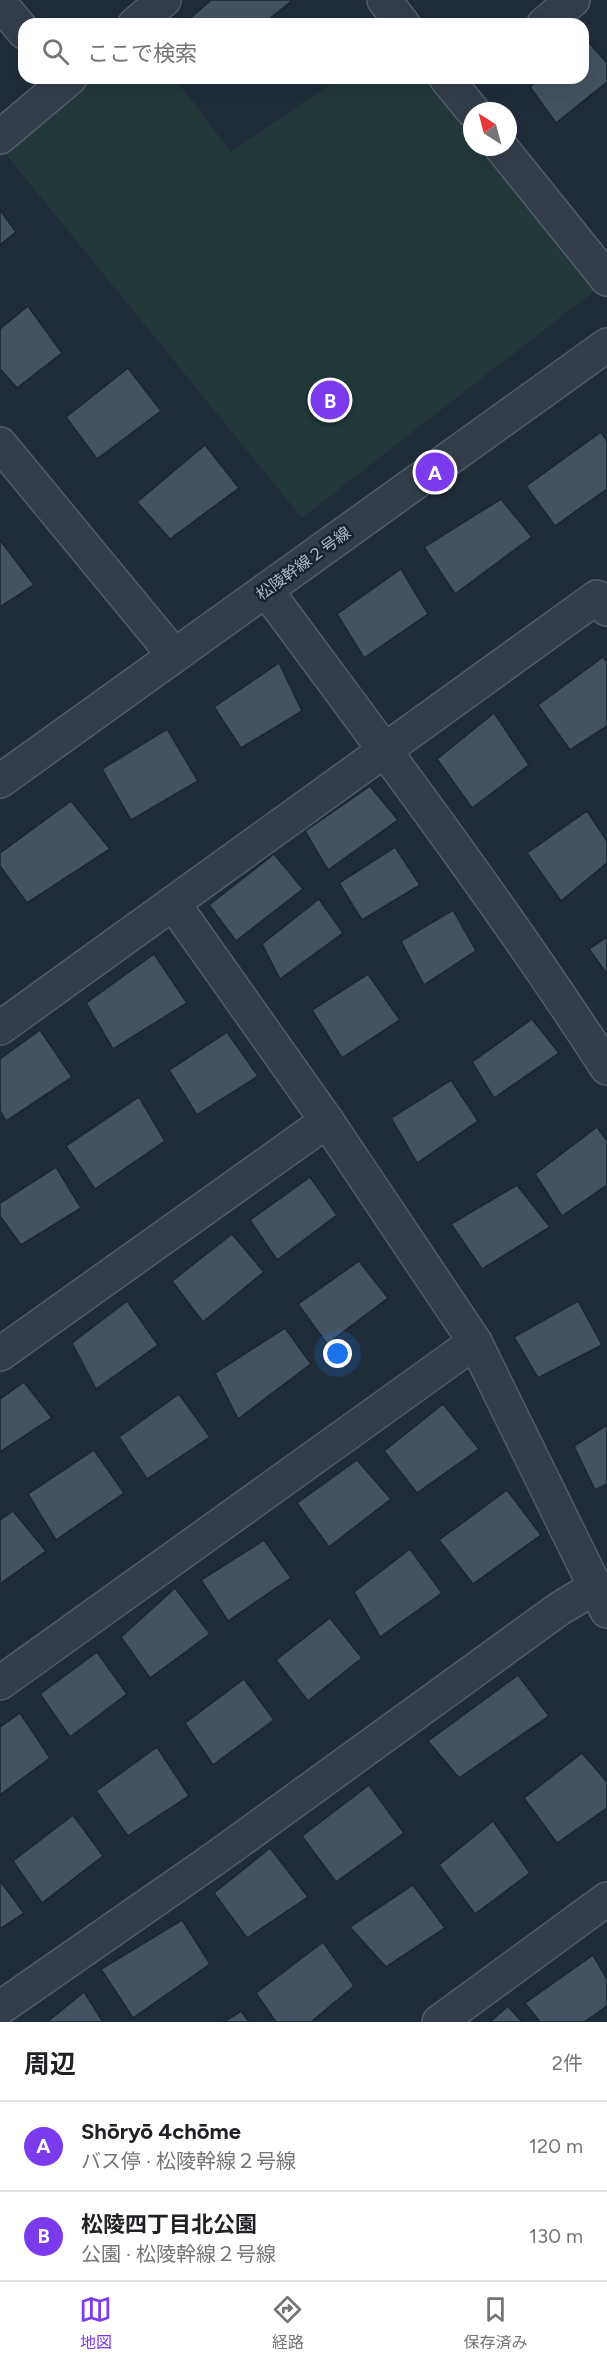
<!DOCTYPE html>
<html lang="ja">
<meta charset="utf-8">
<style>
:root{--surface:#fff;--page:#f6f6f6;--text:#202124;--muted:#757577;--line:#e0e0e0;--accent:#7c3aed}
body{margin:0;font-family:Figtree,"Noto Sans JP",sans-serif;background:var(--page);color:var(--text)}
.compass{position:absolute;left:463px;top:102px;width:54px;height:54px;border-radius:50%;background:var(--surface);box-shadow:0 6px 24px #0002;rotate:324deg}
.you{position:absolute;left:338px;top:1354px;width:21px;height:21px;margin:-15px;border:4px solid #fff;border-radius:50%;background:#1a73e8;box-shadow:0 0 0 9px #1a73e833}
.badge{display:grid;place-items:center;width:39px;height:39px;border-radius:50%;background:var(--accent);color:#fff;font-size:20px;font-weight:700}
.pin{position:absolute;translate:-50% -50%;border:3px solid #fff;box-shadow:0 2px 6px #0006}
.list{margin:0;padding:0;list-style:none}
h2{display:flex;justify-content:space-between;align-items:center;height:78px;margin:0;padding:0 24px;font-size:26px}
h2 small{font-size:20px;font-weight:400;color:var(--muted)}
.list li{display:grid;grid-template-columns:39px 1fr auto;gap:18px;align-items:center;box-sizing:border-box;height:90px;padding:0 24px;border-top:2px solid var(--line)}
.list b{display:block;font-size:22px;white-space:nowrap}
.list p{margin:0;font-size:20px;white-space:nowrap;color:var(--muted)}
.list em{font-size:20px;font-style:normal;color:var(--muted)}
.icon{flex:none;width:33px;height:33px;fill:none;stroke:currentColor;stroke-width:2;stroke-linecap:round;stroke-linejoin:round}
.map{position:relative;flex:none;width:607px;height:2022px;overflow:hidden}
.search{position:absolute;background:var(--surface);box-shadow:0 6px 24px #0002;left:18px;right:18px;top:18px;height:66px;display:flex;align-items:center;gap:15px;box-sizing:border-box;padding:0 21px;border-radius:18px;color:var(--muted);font-size:22px}
.sheet{height:258px;background:var(--surface)}
nav{display:flex;justify-content:space-around;align-items:center;box-sizing:border-box;height:84px;border-top:2px solid var(--line);background:var(--surface);font-size:16px;color:var(--muted)}
nav a{display:grid;justify-items:center;gap:3px}
nav .on{color:var(--accent)}
.map>svg:first-child{display:block}
.green{fill:#22393a}
.building{fill:#445261;stroke:#1c2530;stroke-width:1.5}
.lines{fill:none;stroke-linecap:round;stroke-linejoin:round}
.minor-casing{stroke:#525c67;stroke-width:36}
.minor{stroke:#343e4a;stroke-width:33}
.labels{text-anchor:middle;stroke-width:5;stroke-linejoin:round;paint-order:stroke}
.street-label{font-size:16px;fill:#afb9c6;stroke:#1a232e}
</style>
<div class="map">
<svg width="607" height="2022" viewBox="0 0 607 2022">
<rect width="100%" height="100%" fill="#202d39"/>
<path class="green" d="M71,78H175L231,152L339,78H446L472,111V147H501L607,281L302,518L0,147Z"/>
<g class="building">
<path d="M211,0H293L263,24H189L187,21Z"/>
<path d="M585,38L607,63V82L556,123L530,87L540,78H583Z"/>
<path d="M0,210L16,232L0,245Z"/>
<path d="M28,306L62,353L17,388L0,369V329Z"/>
<path d="M128,368L161,411L97,459L66,417Z"/>
<path d="M601,432L607,441V489L555,526L526,486Z"/>
<path d="M205,445L239,488L170,539L137,502Z"/>
<path d="M501,499L532,537L455,594L424,547Z"/>
<path d="M0,540L34,585L0,607Z"/>
<path d="M401,569L428,614L364,658L337,614Z"/>
<path d="M603,657L607,662V726L570,750L538,705Z"/>
<path d="M279,663L302,711L241,748L214,707Z"/>
<path d="M494,713L529,765L472,808L437,759Z"/>
<path d="M167,729L198,781L131,820L102,769Z"/>
<path d="M370,786L398,820L328,870L305,831Z"/>
<path d="M71,801L110,849L27,903L0,866V853Z"/>
<path d="M587,811L607,841V863L561,901L527,853Z"/>
<path d="M395,847L420,885L362,920L339,883Z"/>
<path d="M274,854L303,889L236,941L209,905Z"/>
<path d="M319,899L343,933L280,979L262,944Z"/>
<path d="M453,910L476,951L424,985L401,941Z"/>
<path d="M607,937V974L589,949Z"/>
<path d="M154,954L187,1003L113,1049L86,1003Z"/>
<path d="M368,974L400,1020L342,1058L312,1010Z"/>
<path d="M532,1019L559,1053L494,1098L472,1062Z"/>
<path d="M40,1030L72,1077L6,1121L0,1111V1059Z"/>
<path d="M227,1032L258,1076L197,1115L169,1070Z"/>
<path d="M451,1080L478,1121L417,1163L391,1118Z"/>
<path d="M139,1097L165,1141L95,1189L66,1146Z"/>
<path d="M597,1127L607,1141V1185L562,1216L535,1174Z"/>
<path d="M56,1167L81,1208L21,1245L0,1216V1203Z"/>
<path d="M310,1177L337,1215L277,1260L250,1220Z"/>
<path d="M517,1185L550,1227L482,1269L451,1224Z"/>
<path d="M232,1234L264,1272L203,1322L172,1281Z"/>
<path d="M359,1261L388,1298L327,1344L298,1304Z"/>
<path d="M127,1301L158,1345L96,1389L72,1343Z"/>
<path d="M578,1301L602,1345L538,1378L514,1337Z"/>
<path d="M285,1328L311,1364L238,1419L215,1373Z"/>
<path d="M24,1382L52,1418L0,1452V1399Z"/>
<path d="M179,1394L210,1437L147,1479L119,1437Z"/>
<path d="M443,1404L479,1449L417,1493L384,1451Z"/>
<path d="M607,1425V1484L595,1490L574,1446Z"/>
<path d="M94,1450L124,1493L56,1540L28,1494Z"/>
<path d="M357,1460L391,1499L329,1547L297,1503Z"/>
<path d="M507,1490L541,1535L473,1584L439,1540Z"/>
<path d="M13,1511L46,1551L0,1584V1520Z"/>
<path d="M264,1540L291,1578L228,1621L201,1580Z"/>
<path d="M410,1549L442,1593L380,1637L354,1592Z"/>
<path d="M175,1588L210,1634L150,1678L121,1637Z"/>
<path d="M330,1618L362,1658L308,1701L276,1660Z"/>
<path d="M97,1652L127,1694L70,1737L40,1694Z"/>
<path d="M518,1675L549,1716L459,1778L428,1741Z"/>
<path d="M244,1679L274,1720L213,1765L185,1723Z"/>
<path d="M20,1713L50,1758L0,1795V1727Z"/>
<path d="M157,1747L189,1796L128,1836L96,1791Z"/>
<path d="M582,1753L607,1782V1808L557,1843L524,1798Z"/>
<path d="M369,1785L404,1833L336,1882L302,1836Z"/>
<path d="M73,1815L103,1856L42,1903L13,1861Z"/>
<path d="M493,1821L530,1873L475,1914L439,1865Z"/>
<path d="M270,1848L308,1897L247,1938L214,1893Z"/>
<path d="M0,1881L24,1913L0,1929Z"/>
<path d="M413,1885L445,1928L386,1967L350,1927Z"/>
<path d="M182,1920L210,1964L133,2018L101,1969Z"/>
<path d="M323,1942L354,1986L311,2022H276L256,1993Z"/>
<path d="M593,1955L607,1979V2006L584,2022H540L525,2003Z"/>
<path d="M84,1992L103,2022H47Z"/>
<path d="M508,2006L522,2022H490Z"/>
<path d="M241,2011L249,2022H224Z"/>
</g>
<g class="lines">
<defs>
<g id="minor">
<path d="M384,0L403,24"/>
<path d="M0,3L24,32"/>
<path d="M135,24L164,0"/>
<path d="M544,24L573,0"/>
<path d="M446,78L473,111"/>
<path d="M0,137L70,78"/>
<path d="M501,147L607,279"/>
<path d="M0,444L174,655"/>
<path d="M266,590C382,747 501,904 607,1068"/>
<path d="M0,781L607,345"/>
<path d="M173,903L327,1121L475,1342L607,1611"/>
<path d="M0,1028L597,597L607,609"/>
<path d="M0,1354L327,1121"/>
<path d="M0,1683L475,1342"/>
<path d="M0,2008L217,1857L559,1609L597,1586"/>
<path d="M439,2022L607,1899"/>
</g>
</defs>
<use href="#minor" class="minor-casing"/>
<use href="#minor" class="minor"/>
</g>
<g class="labels">
<g class="street-label">
<text transform="translate(303 563) rotate(-36)" y="6">松陵幹線２号線</text>
</g>
</g>
</svg>
<svg class="compass" viewBox="-18 -18 36 36"><path d="M0-13l5 13h-10z" fill="#e53935"/><path d="M0 13l5-13h-10z" fill="#757577"/></svg>
<div class="you"></div>
<div class="pin badge" style="left:435px;top:472px">A</div>
<div class="pin badge" style="left:330px;top:400px">B</div>
<div class="search"><svg class="icon" aria-label="search" viewBox="0 0 24 24"><circle cx="10" cy="10" r="6"/><path d="M15 15l6 6"/></svg>ここで検索</div>
</div>
<section class="sheet">
<h2>周辺<small>2件</small></h2>
<ul class="list">
<li><span class="badge">A</span><div><b>Shōryō 4chōme</b><p>バス停 · 松陵幹線２号線</p></div><em>120 m</em></li>
<li><span class="badge">B</span><div><b>松陵四丁目北公園</b><p>公園 · 松陵幹線２号線</p></div><em>130 m</em></li>
</ul>
</section>
<nav>
<a class="on"><svg class="icon" aria-label="map" viewBox="0 0 24 24"><path d="M3 6l6-2 6 2 6-2v14l-6 2-6-2-6 2zM9 4v14M15 6v14"/></svg>地図</a>
<a><svg class="icon" aria-label="directions" viewBox="0 0 24 24"><path d="M12 3l9 9-9 9-9-9zM9 14v-3h6M13 9l2 2-2 2"/></svg>経路</a>
<a><svg class="icon" aria-label="saved" viewBox="0 0 24 24"><path d="M7 4h10v16l-5-4-5 4z"/></svg>保存済み</a>
</nav>
